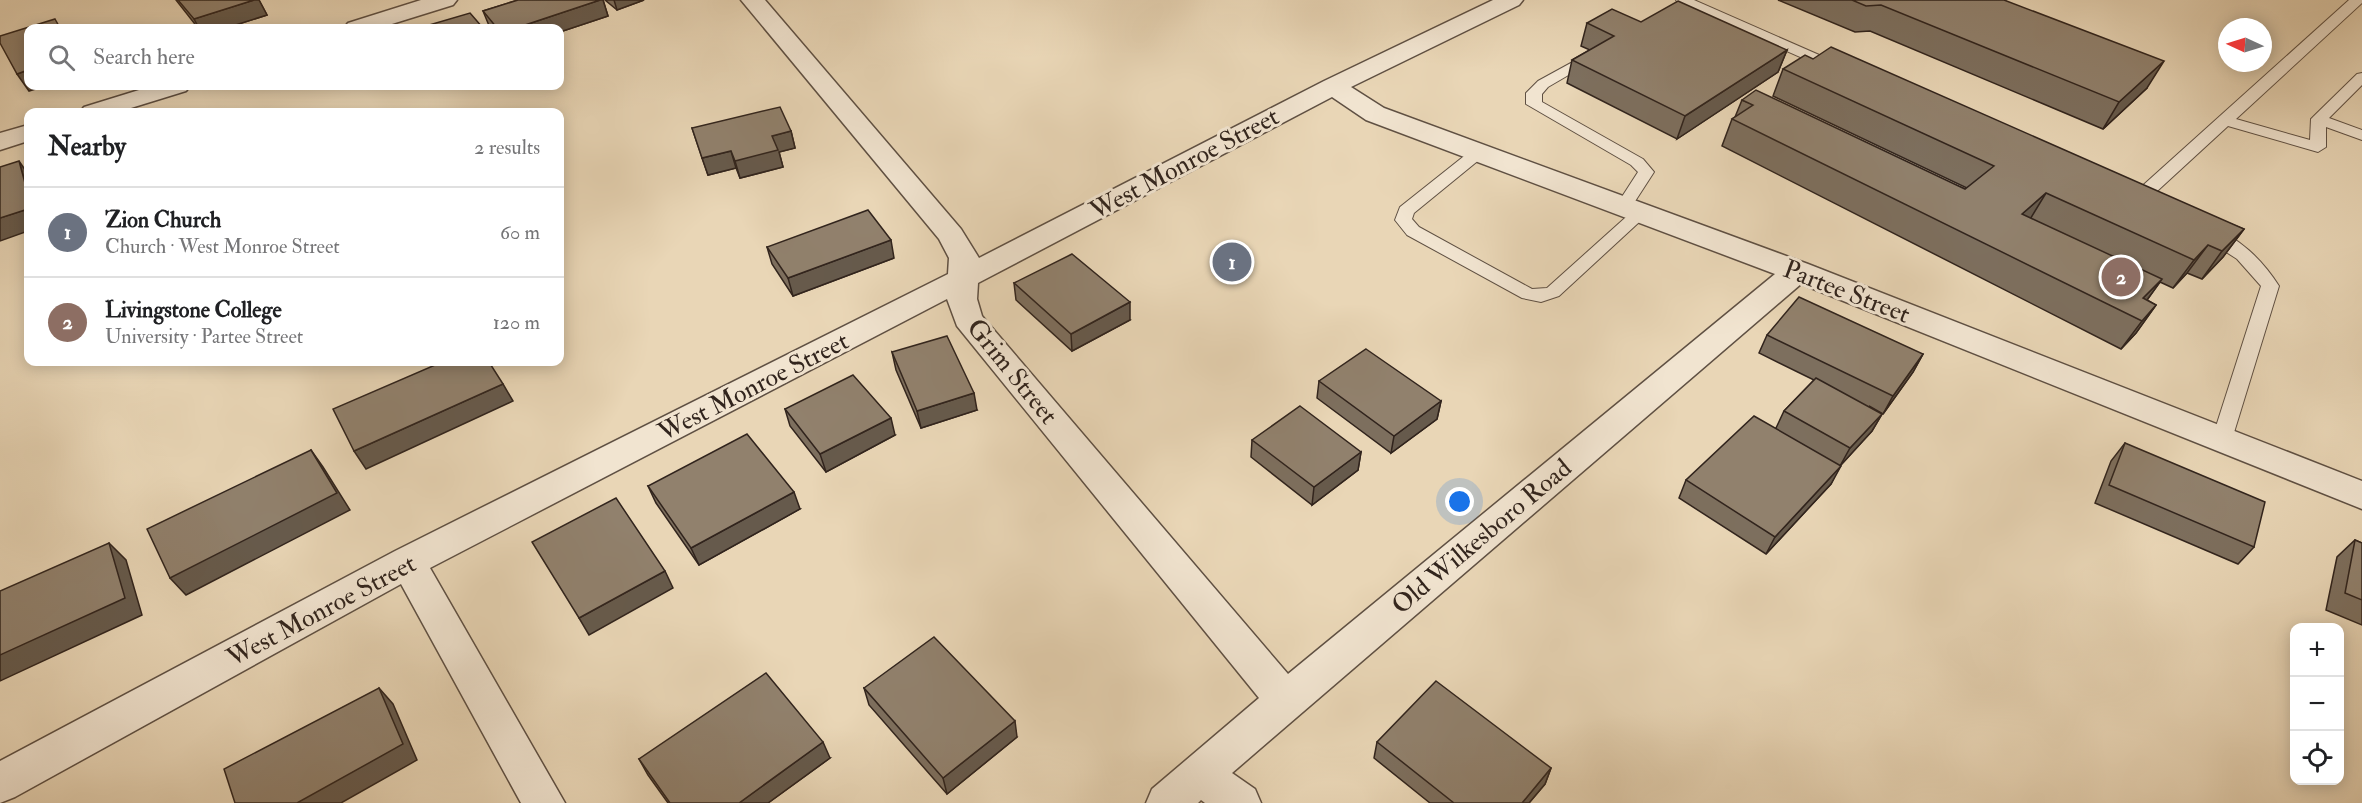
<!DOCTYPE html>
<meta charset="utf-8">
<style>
:root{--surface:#fff;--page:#f6f6f6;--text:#202124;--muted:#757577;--line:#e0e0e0;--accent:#111827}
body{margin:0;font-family:"IM FELL Double Pica",serif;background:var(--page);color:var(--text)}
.controls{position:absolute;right:18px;bottom:18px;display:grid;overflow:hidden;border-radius:12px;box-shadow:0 3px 15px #0003}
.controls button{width:54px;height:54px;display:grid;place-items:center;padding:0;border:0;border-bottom:2px solid var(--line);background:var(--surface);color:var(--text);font:30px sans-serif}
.compass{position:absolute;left:2218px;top:18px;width:54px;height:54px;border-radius:50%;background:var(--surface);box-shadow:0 3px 15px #0003;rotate:274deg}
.you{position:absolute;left:1460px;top:502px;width:21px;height:21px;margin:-15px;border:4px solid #fff;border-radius:50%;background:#1a73e8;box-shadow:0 0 0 9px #1a73e833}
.badge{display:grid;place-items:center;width:39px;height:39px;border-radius:50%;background:var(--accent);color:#fff;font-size:20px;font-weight:700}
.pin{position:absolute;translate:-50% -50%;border:3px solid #fff;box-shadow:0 2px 6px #0006}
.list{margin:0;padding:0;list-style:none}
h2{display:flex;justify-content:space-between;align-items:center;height:78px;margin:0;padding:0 24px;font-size:26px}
h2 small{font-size:20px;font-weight:400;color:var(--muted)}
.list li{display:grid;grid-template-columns:39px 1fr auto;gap:18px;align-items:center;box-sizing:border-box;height:90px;padding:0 24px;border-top:2px solid var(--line)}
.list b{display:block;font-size:22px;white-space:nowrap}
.list p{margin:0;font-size:20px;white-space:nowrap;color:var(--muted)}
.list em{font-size:20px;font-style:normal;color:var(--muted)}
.icon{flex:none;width:33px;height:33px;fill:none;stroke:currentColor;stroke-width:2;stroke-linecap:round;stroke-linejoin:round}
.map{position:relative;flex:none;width:2362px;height:803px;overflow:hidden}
.search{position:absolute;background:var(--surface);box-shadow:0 3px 15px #0003;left:24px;top:24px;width:540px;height:66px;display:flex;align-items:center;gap:15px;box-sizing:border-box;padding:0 21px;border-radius:12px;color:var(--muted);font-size:22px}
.panel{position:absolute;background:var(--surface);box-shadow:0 3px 15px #0003;left:24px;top:108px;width:540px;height:258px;border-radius:12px}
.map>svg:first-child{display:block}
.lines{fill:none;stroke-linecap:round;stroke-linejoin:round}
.service-casing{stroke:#5f5043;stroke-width:2}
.minor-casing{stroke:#5f5043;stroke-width:3}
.service{fill:#f1e4d0;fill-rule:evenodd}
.minor{fill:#f1e4d0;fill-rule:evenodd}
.wall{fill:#7d6f5e;stroke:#31241d;stroke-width:1.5}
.shaded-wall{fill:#665a4c;stroke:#31241d;stroke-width:1.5}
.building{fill:#91816d;stroke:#31241d;stroke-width:1.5}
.labels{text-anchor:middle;stroke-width:6;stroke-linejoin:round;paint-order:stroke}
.street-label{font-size:26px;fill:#31241d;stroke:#f1e4d0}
</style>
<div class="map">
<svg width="2362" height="803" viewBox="0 0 2362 803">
<rect width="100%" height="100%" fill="#e9d6b6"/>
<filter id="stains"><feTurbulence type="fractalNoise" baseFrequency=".00333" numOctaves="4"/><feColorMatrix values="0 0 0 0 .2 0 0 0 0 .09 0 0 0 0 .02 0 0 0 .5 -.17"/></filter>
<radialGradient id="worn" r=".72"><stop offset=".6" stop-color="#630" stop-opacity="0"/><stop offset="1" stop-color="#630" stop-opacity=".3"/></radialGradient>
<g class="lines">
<defs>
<g id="service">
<path d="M1676,0H1694L1842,65L1844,68L1837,72L1832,71L1678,3Z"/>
<path d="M2349,0H2362V3L2236,119L2310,140L2311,119L2314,116L2357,74L2362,73V85L2329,118L2362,130V140L2326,127V147L2318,152L2228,126L2142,205H2130L2128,201L2130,197Z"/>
<path d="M1591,52L1596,53L1598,56L1596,59L1548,87L1542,94V102L1643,159L1654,172L1632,206L1630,210H1618L1616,206L1638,172L1631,165L1526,104V93L1538,81Z"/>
<path d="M1479,147L1485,149L1487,152L1485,155L1414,213L1412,219L1419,227L1532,289L1547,288L1635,209H1647L1649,213L1559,296L1541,302L1522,298L1407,235L1395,220L1400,207L1473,149Z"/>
<path d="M2209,228C2238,235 2263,261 2279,286L2232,439L2229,444L2222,446L2215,444L2212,439L2261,286L2237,259L2203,237L2200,233L2203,229Z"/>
</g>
<g id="minor">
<path d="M421,0H457L453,5L379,28H344L348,23Z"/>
<path d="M741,0H765L961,229L979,258L1324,81L1493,0H1523L1519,5L1351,87L1384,108L1808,264L2362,481V509L1801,284L1232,773L1255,789L1261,803H1205L1201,800L1198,803H1146L1152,789L1259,698L957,326L947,299L430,568L565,803H521L401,584L15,797L0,803V761L395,551L948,274L949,258L939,239ZM1332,97L1366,120L1775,274L1288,674L982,316L977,299L978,283Z"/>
<path d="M152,86H190L186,91L118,112H80L84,107Z"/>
<path d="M28,125V141L0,150V133Z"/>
</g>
</defs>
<use href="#service" class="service-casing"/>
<use href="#minor" class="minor-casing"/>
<use href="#service" class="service"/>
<use href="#minor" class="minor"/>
</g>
<g class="wall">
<path d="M176,0H259L267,15L226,28H198Z"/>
<path d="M518,0H603L608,16L560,32V28H490L483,11Z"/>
<path d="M605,0H644L617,10Z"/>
<path d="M1778,0H2004L2147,88L2103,129L1870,31L1855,32Z"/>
<path d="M1641,22L1787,50L1778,72L1677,139L1567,83L1572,60L1590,50L1581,46L1587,23Z"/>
<path d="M1813,59L2244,229L2223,257L2202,279L2187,273L2173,288L2160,282L2147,300L2156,305L2136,333L2121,349L1722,146L1732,119L1735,117L1742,100L1965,189L1967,188L1773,96L1783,69Z"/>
<path d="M692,128L791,131L795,148L779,152L783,167L740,178L736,168L708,175Z"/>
<path d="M767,247L894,258L793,296L772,264Z"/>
<path d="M1014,283L1130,320L1072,351L1016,300Z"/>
<path d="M1767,335L1923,354L1913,372L1883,414L1869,406L1882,414L1872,431L1840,466L1831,484L1766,554L1679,498L1686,480L1776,428L1784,411L1814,380L1759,353Z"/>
<path d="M892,352L977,410L921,428L896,370Z"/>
<path d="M1319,381L1441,401L1437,419L1391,453L1317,398Z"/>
<path d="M785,409L895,435L826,472L790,426Z"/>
<path d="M1252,440L1361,452L1358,470L1312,505L1251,457Z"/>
<path d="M2125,443L2254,547L2238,564L2095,503L2111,461Z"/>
<path d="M648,486L800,509L699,565L656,503Z"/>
<path d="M2355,540L2362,543V625L2326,610L2337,557Z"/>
<path d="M864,688L1017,737L947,794L869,705Z"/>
<path d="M1377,742L1551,768L1545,784L1529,803H1430L1374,758Z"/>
<path d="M830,758L768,803H668L648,775L639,759Z"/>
</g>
<g class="shaded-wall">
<path d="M254,0H259L267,15L226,28H199L194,19Z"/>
<path d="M600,0H603L608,16L560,32V28H516Z"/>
<path d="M614,0H644L617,10Z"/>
<path d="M1787,50L1778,72L1677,139L1685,116Z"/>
<path d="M2164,61L2147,88L2103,129L2119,102Z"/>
<path d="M28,70V86H45L29,91L17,74Z"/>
<path d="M791,131L795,148L779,152L783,167L740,178L735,161L772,136Z"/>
<path d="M731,151L736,168L708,175L702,158Z"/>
<path d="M19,161L28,174V194Z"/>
<path d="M2046,193L2029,221L2022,214Z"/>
<path d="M28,209V231L0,241V218Z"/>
<path d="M2244,229L2223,257L2202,279L2222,251Z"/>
<path d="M891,240L894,258L793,296L788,278Z"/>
<path d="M2208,245L2187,273L2173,288L2194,260Z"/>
<path d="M2162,279L2142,307L2143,298Z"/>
<path d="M1130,302V320L1072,351L1071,334Z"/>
<path d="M2156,305L2136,333L2121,349L2142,321Z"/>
<path d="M1923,354L1913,372L1883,414L1893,396Z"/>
<path d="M503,384L513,401L366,469L354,451Z"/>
<path d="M974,393L977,410L921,428L917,411Z"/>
<path d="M1441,401L1437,419L1391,453L1394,436Z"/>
<path d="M1882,414L1872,431L1840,466L1850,448Z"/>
<path d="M891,418L895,435L826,472L820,454Z"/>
<path d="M311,450L323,467L350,510L186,595L170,578Z"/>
<path d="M1361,452L1358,470L1312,505L1314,487Z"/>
<path d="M1841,466L1831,484L1766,554L1775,537Z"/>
<path d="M794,492L800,509L699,565L691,548Z"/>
<path d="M109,543L126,560L142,615L0,681V655Z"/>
<path d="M665,571L673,588L589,635L579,618Z"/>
<path d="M379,688L393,704L417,760L341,803H297Z"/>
<path d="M1015,721L1017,737L947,794L943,778Z"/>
<path d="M823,742L830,758L768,803H739Z"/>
<path d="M1551,768L1545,784L1529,803H1522Z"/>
</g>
<g class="building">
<path d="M178,0H254L194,19Z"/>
<path d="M518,0H600L516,28H497L483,11Z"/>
<path d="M1852,0H2004L2164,61L2119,102L1881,5L1866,6Z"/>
<path d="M1678,1L1787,50L1685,116L1572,60L1614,36L1587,23L1612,9L1641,22Z"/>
<path d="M470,13L483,28H419Z"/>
<path d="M55,19L60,28H28V70L17,74L0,43V36Z"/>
<path d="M1831,47L2244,229L2222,251L2208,245L2194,260L2046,193L2022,214L2162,279L2143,298L2156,305L2142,321L1732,119L1753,105L1742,100L1756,90L1965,189L1994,166L1783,69L1805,55L1813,59Z"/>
<path d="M780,107L791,131L772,136L778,150L735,161L731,151L702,158L692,128Z"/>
<path d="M19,161L28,194V209L0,218V167Z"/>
<path d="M868,210L891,240L788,278L767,247Z"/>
<path d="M1072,254L1130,302L1071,334L1014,283Z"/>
<path d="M1799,297L1923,354L1893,396L1767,335Z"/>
<path d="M947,336L974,393L917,411L892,352Z"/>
<path d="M1366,349L1441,401L1394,436L1319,381Z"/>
<path d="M442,362H489L503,384L354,451L333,409Z"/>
<path d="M853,375L891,418L820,454L785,409Z"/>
<path d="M1816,378L1882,414L1850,448L1784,411Z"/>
<path d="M1300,406L1361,452L1314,487L1252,440Z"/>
<path d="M1754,416L1841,466L1775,537L1686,480Z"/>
<path d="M747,434L794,492L691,548L648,486Z"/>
<path d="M2125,443L2265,502L2254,547L2109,485Z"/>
<path d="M311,450L337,493L170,578L147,529Z"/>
<path d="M616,498L665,571L579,618L532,542Z"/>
<path d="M2355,540L2362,543V600L2345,593Z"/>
<path d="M109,543L125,598L0,655V591Z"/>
<path d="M934,637L1015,721L943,778L864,688Z"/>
<path d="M766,673L823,742L739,803H670L639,759Z"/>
<path d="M1436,681L1551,768L1522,803H1454L1377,742Z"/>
<path d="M379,688L403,744L297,803H235L224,769Z"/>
</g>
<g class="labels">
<g class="street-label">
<text transform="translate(1184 163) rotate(-28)" y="9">West Monroe Street</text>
<text transform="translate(1847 291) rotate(21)" y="9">Partee Street</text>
<text transform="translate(1013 371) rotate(51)" y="9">Grim Street</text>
<text transform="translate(753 386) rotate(-27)" y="9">West Monroe Street</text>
<text transform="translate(1481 536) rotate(-40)" y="9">Old Wilkesboro Road</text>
<text transform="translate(321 610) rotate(-28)" y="9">West Monroe Street</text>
</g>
</g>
<rect width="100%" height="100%" filter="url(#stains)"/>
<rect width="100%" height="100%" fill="url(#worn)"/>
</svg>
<div class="controls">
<button>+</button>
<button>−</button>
<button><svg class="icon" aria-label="locate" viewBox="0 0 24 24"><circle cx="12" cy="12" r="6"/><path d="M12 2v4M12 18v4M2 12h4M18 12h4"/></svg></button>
</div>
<svg class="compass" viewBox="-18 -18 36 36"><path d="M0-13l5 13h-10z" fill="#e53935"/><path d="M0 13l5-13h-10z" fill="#757577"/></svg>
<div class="you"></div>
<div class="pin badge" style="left:1232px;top:262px;background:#6b7280">1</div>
<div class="pin badge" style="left:2121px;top:277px;background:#8d6e63">2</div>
<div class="search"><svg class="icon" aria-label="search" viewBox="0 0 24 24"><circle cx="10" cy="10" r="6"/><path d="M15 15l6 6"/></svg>Search here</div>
<section class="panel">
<h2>Nearby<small>2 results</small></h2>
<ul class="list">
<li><span class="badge" style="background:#6b7280">1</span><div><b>Zion Church</b><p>Church · West Monroe Street</p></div><em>60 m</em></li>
<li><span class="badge" style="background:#8d6e63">2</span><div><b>Livingstone College</b><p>University · Partee Street</p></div><em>120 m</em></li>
</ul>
</section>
</div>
